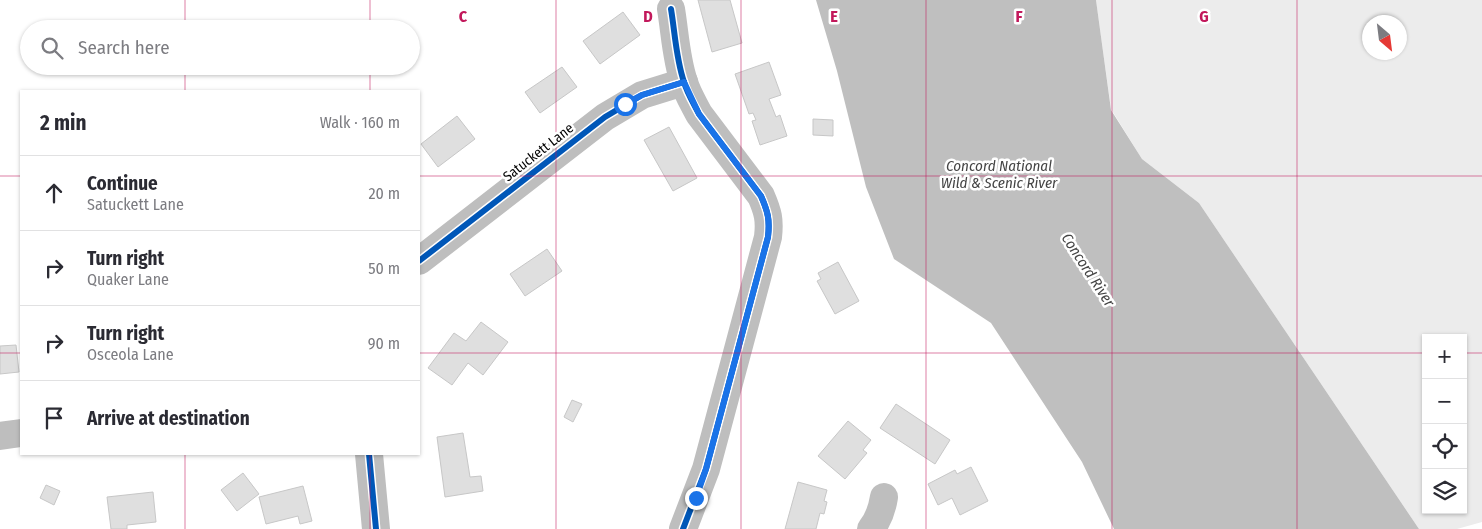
<!DOCTYPE html>
<meta charset="utf-8">
<style>
:root{--surface:#fff;--page:#f2f2f3;--text:#2b2b33;--muted:#7c7c81;--line:#e1e1e2}
body{margin:0;font-family:"Fira Sans Condensed",sans-serif;background:var(--page);color:var(--text)}
.controls{position:absolute;right:15px;bottom:15px;display:grid;overflow:hidden;border-radius:0px;box-shadow:0 1px 4px #0004}
.controls button{width:45px;height:45px;display:grid;place-items:center;padding:0;border:0;border-bottom:1px solid var(--line);background:var(--surface);color:var(--text);font:25px sans-serif}
.compass{position:absolute;left:1362px;top:15px;width:45px;height:45px;border-radius:50%;background:var(--surface);box-shadow:0 1px 4px #0004;rotate:152deg}
.stop{position:absolute;width:15px;height:15px;margin:-11px;border:4px solid #1a73e8;border-radius:50%;background:#fff}
.stop.end{background:#1a73e8;border-color:#fff;box-shadow:0 1px 5px #0008}
.list{margin:0;padding:0;list-style:none}
h2{display:flex;justify-content:space-between;align-items:center;height:65px;margin:0;padding:0 20px;font-size:21px}
h2 small{font-size:16px;font-weight:400;color:var(--muted)}
.list li{display:grid;grid-template-columns:32px 1fr auto;gap:15px;align-items:center;box-sizing:border-box;height:75px;padding:0 20px;border-top:1px solid var(--line)}
.list b{display:block;font-size:19px;white-space:nowrap}
.list p{margin:0;font-size:16px;white-space:nowrap;color:var(--muted)}
.list em{font-size:16px;font-style:normal;color:var(--muted)}
.icon{flex:none;width:28px;height:28px;fill:none;stroke:currentColor;stroke-width:2;stroke-linecap:round;stroke-linejoin:round}
.map{position:relative;flex:none;width:1482px;height:529px;overflow:hidden}
.search{position:absolute;background:var(--surface);box-shadow:0 1px 4px #0004;left:20px;top:20px;width:400px;height:55px;display:flex;align-items:center;gap:12px;box-sizing:border-box;padding:0 18px;border-radius:28px;color:var(--muted);font-size:19px}
.panel{position:absolute;background:var(--surface);box-shadow:0 1px 4px #0004;left:20px;top:90px;width:400px;height:365px;border-radius:0px}
.map>svg:first-child{display:block}
.green{fill:#ececec;fill-rule:evenodd}
.water{fill:#bfbfbf}
.building{fill:#dfdfdf;stroke:#c7c7c7}
.lines{fill:none;stroke-linecap:round;stroke-linejoin:round}
.minor{stroke:#bebebe;stroke-width:28}
.cycleway-casing{stroke:#fff;stroke-width:9}
.cycleway{stroke:#0057b8;stroke-width:6}
.route{stroke:#1a73e8;stroke-width:6}
.grid{fill:none;stroke:#c2185b;stroke-width:1;stroke-opacity:0.55}
.labels{text-anchor:middle;stroke-width:5;stroke-linejoin:round;paint-order:stroke}
.street-label{font-size:14px;fill:#000;stroke:#fff}
.water-label{font-size:15px;font-style:italic;fill:#444;stroke:#fff}
.grid-label{font-size:16px;text-anchor:middle;font-weight:bold;fill:#c2185b;stroke:#fff;stroke-width:5;stroke-linejoin:round;paint-order:stroke}
</style>
<div class="map">
<svg width="1482" height="529" viewBox="0 0 1482 529">
<rect width="100%" height="100%" fill="#fff"/>
<path class="green" d="M1096,0H1482V522L1457,529H1419L1199,203L1142,159L1111,109ZM1370,22H1400V52H1370ZM1426,338H1463V510H1426Z"/>
<path class="water" d="M816,0H1096L1111,110L1142,159L1199,203L1419,529H1114L1082,462L991,323L894,259L866,187L837,71Z"/>
<g class="building">
<path d="M698,0H730L742,43L712,52Z"/>
<path d="M623,12L640,35L600,64L583,41Z"/>
<path d="M769,62L781,95L769,99L776,117L780,115L787,136L760,145L752,121L756,120L753,113L749,114L735,74Z"/>
<path d="M562,67L577,87L540,113L525,92Z"/>
<path d="M457,116L475,139L438,167L421,144Z"/>
<path d="M813,119L833,120V136L813,135Z"/>
<path d="M669,127L697,178L673,191L644,140Z"/>
<path d="M547,249L562,271L525,296L510,274Z"/>
<path d="M838,262L859,301L835,314L817,281L821,279L818,273Z"/>
<path d="M481,322L508,342L483,375L468,363L452,385L428,368L454,333L466,341Z"/>
<path d="M16,345L19,372L0,374V346Z"/>
<path d="M572,400L582,404L573,422L564,417Z"/>
<path d="M896,404L950,440L935,464L880,428Z"/>
<path d="M848,421L871,440L863,450L867,453L845,479L818,456Z"/>
<path d="M463,433L470,477L481,476L483,491L445,497L437,437Z"/>
<path d="M971,467L988,501L960,515L952,498L938,505L928,484L955,470L957,474Z"/>
<path d="M243,473L259,494L237,511L221,490Z"/>
<path d="M798,482L827,490L824,501L827,502L824,514L820,513L816,529H785Z"/>
<path d="M46,485L60,491L54,505L40,498Z"/>
<path d="M303,486L312,521L300,524L298,516L266,524L259,497Z"/>
<path d="M153,492L156,522L127,525V529H111L107,497Z"/>
</g>
<g class="lines">
<g class="minor">
<path d="M671,9C675,33 676,59 684,82C687,93 694,104 699,114L761,196C768,212 770,220 768,237L706,469L683,529"/>
<path d="M419,261L605,117L642,95L684,82"/>
<path d="M0,436L21,433"/>
<path d="M369,454L376,529"/>
<path d="M871,529C879,519 882,510 884,497"/>
</g>
<defs>
<g id="cycleway">
<path d="M671,9C675,33 676,59 684,82C687,93 694,104 699,114L761,196C768,212 770,220 768,237L706,469L683,529"/>
<path d="M419,261L605,117L642,95L684,82"/>
<path d="M369,454L376,529"/>
</g>
</defs>
<use href="#cycleway" class="cycleway-casing"/>
<use href="#cycleway" class="cycleway"/>
</g>
<g class="lines">
<path class="route" d="M625,104L642,95L684,82L699,114L761,196C768,212 770,220 768,237L706,469L696,498"/>
</g>
<path class="grid" d="M185,0V29M370,0V29M556,0V529M741,0V529M926,0V529M1112,0V529M1297,0V529M185,66V91M370,66V91M0,176H21M419,176H1482M0,353H21M419,353H1426M1463,353H1482M185,454V529M370,454V529"/>
<g class="labels">
<g class="street-label">
<text transform="translate(538 152) rotate(-38)" y="5">Satuckett Lane</text>
</g>
<g class="water-label">
<text x="999" y="171">Concord National<tspan x="999" dy="17">Wild &amp; Scenic River</tspan></text>
<text transform="translate(1088 270) rotate(57)" y="5">Concord River</text>
</g>
</g>
<g class="grid-label">
<text x="463" y="22">C</text>
<text x="648" y="22">D</text>
<text x="834" y="22">E</text>
<text x="1019" y="22">F</text>
<text x="1204" y="22">G</text>
</g>
</svg>
<div class="controls">
<button>+</button>
<button>−</button>
<button><svg class="icon" aria-label="locate" viewBox="0 0 24 24"><circle cx="12" cy="12" r="6"/><path d="M12 2v4M12 18v4M2 12h4M18 12h4"/></svg></button>
<button><svg class="icon" aria-label="layers" viewBox="0 0 24 24"><path d="M12 4l9 5-9 5-9-5zM3 14l9 5 9-5"/></svg></button>
</div>
<svg class="compass" viewBox="-18 -18 36 36"><path d="M0-13l5 13h-10z" fill="#e53935"/><path d="M0 13l5-13h-10z" fill="#7c7c81"/></svg>
<div class="stop" style="left:625px;top:104px"></div>
<div class="stop end" style="left:696px;top:498px"></div>
<div class="search"><svg class="icon" aria-label="search" viewBox="0 0 24 24"><circle cx="10" cy="10" r="6"/><path d="M15 15l6 6"/></svg>Search here</div>
<section class="panel">
<h2>2 min<small>Walk · 160 m</small></h2>
<ul class="list">
<li><svg class="icon" aria-label="ahead" viewBox="0 0 24 24"><path d="M12 20V5M6 11l6-6 6 6"/></svg><div><b>Continue</b><p>Satuckett Lane</p></div><em>20 m</em></li>
<li><svg class="icon" aria-label="right" viewBox="0 0 24 24"><path d="M7 20v-9h11M14 6l5 5-5 5"/></svg><div><b>Turn right</b><p>Quaker Lane</p></div><em>50 m</em></li>
<li><svg class="icon" aria-label="right" viewBox="0 0 24 24"><path d="M7 20v-9h11M14 6l5 5-5 5"/></svg><div><b>Turn right</b><p>Osceola Lane</p></div><em>90 m</em></li>
<li><svg class="icon" aria-label="arrive" viewBox="0 0 24 24"><path d="M6 21V4h12l-3 4 3 4H6"/></svg><div><b>Arrive at destination</b></div></li>
</ul>
</section>
</div>
